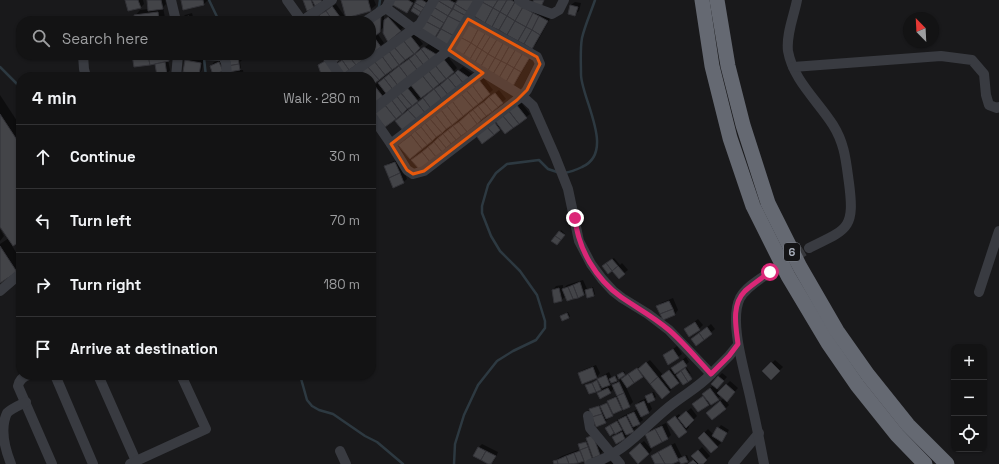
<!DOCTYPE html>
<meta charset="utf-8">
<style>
:root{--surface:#131314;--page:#1c1c1d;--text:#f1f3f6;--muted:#9d9ea0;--line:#323234}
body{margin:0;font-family:"Space Grotesk",sans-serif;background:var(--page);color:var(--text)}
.controls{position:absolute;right:12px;bottom:12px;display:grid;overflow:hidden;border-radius:8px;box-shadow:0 1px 3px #0004}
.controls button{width:36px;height:36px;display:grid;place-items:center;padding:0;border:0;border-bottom:1px solid var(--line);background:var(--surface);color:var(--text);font:20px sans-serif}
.compass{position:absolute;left:903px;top:12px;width:36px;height:36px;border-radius:50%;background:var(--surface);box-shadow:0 1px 3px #0004;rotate:336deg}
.stop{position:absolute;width:12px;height:12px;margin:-9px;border:3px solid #db2777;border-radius:50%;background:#fff}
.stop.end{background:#db2777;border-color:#fff;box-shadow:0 1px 4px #0008}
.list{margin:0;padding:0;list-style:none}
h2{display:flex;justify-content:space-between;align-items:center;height:52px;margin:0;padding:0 16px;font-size:17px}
h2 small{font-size:13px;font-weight:400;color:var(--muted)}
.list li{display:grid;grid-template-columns:26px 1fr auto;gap:12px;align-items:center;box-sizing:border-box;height:64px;padding:0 16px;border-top:1px solid var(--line)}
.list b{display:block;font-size:15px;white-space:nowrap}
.list em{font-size:13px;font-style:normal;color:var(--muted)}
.icon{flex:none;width:22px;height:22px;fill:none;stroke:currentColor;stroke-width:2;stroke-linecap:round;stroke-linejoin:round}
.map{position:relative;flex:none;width:999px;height:464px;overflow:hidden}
.search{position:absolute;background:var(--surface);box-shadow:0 1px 3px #0004;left:16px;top:16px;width:360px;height:44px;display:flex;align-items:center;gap:10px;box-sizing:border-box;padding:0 14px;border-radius:16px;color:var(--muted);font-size:15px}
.panel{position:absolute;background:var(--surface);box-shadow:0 1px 3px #0004;left:16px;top:72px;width:360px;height:308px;border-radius:16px}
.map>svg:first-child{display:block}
.shadow{fill:#0007;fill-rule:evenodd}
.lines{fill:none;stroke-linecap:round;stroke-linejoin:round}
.stream{stroke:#2d3941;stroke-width:2.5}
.building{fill:#434448;stroke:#333338}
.minor-tunnel{stroke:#36373b;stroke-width:10;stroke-dasharray:10 5;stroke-linecap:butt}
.minor{stroke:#393b41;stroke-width:10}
.highway{stroke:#656972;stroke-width:15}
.route{stroke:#db2777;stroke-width:5}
.marked{fill:#e8590c;fill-opacity:0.2;stroke:#e8590c;stroke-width:3;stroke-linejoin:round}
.labels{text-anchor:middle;stroke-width:3.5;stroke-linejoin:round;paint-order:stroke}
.shield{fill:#141416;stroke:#7d818a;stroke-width:1}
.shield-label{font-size:11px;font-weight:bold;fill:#aab0bc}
</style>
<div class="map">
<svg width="999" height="464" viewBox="0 0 999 464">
<rect width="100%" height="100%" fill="#19191b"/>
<g class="shadow">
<path d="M126,0H143L144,4L140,8Z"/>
<path d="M148,0H165L166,4L163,7L165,18L162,21H136L135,16L140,10L149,9Z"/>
<path d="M182,0H208L204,4L184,9Z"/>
<path d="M304,0H323L314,7Z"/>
<path d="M342,0H374L376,5L370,10Z"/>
<path d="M394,0H415L407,12Z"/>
<path d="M418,0H428L419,14Z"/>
<path d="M438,0H456L448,14L450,15L458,0H476L434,37Z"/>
<path d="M484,0H520L551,17L536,44L532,48Z"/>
<path d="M575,2L581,3L579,11L575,14L569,13L571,5Z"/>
<path d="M336,4L348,21H312L314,19Z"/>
<path d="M192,13L194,21H182V18L185,15Z"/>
<path d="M384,14V22L392,15L404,27L388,40L384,27L377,33L384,43L371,53V39L376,35L374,33L371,35V21Z"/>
<path d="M473,19L533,53L516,82L513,85Z"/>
<path d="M413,31L423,44L371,82V77H367Z"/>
<path d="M429,44L442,52L371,107V88Z"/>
<path d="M446,54L457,68L454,71L417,100L374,112Z"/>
<path d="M133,55H172V57L168,60L170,70L167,74L158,75L156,63Z"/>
<path d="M231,55H242V60L240,62L241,68L239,70H243L244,77H231V74L235,70L228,58Z"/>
<path d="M190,57L204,59L202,70L199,74L195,73L193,77H188L190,72L186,61Z"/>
<path d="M223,59L226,67L214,74L211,66L214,62Z"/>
<path d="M463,67L474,75L400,117Z"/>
<path d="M224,73V77H217L219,74Z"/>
<path d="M483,77L493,90L410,157L399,145Z"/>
<path d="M499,90L506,99L502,102L416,156Z"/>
<path d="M0,95L21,127V240L12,246L21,260V267L16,271L0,282V244L9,238L0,225Z"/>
<path d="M520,101L530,114L505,133L501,127L482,142L476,134Z"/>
<path d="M399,159L407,179L403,182L386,167L389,163Z"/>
<path d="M0,229L4,236L0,241Z"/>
<path d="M561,230L565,234L559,242L560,232Z"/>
<path d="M614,258L620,265L622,263L628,270L624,273L604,266Z"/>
<path d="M583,280L587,289L593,287L595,294L594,295L586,291L584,294L566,296L561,300L553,290L556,286L563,285V289L567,285Z"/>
<path d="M673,298L678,310L675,314L663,319L658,307L661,303Z"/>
<path d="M568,312L570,316L569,317L561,316Z"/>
<path d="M698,319L703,325L699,329H685Z"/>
<path d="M711,324L715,329L697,344L696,336Z"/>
<path d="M677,346L682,354L678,357L664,356Z"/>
<path d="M686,357L689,362L676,372L678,374L687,368L693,377L690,373L672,387L673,388L669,392L644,374L626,387L633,402L630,405L619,380L641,366V367L650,360L663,375Z"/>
<path d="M775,360L783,367L771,379L764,371Z"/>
<path d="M596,365L600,373L597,377L596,375L579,373L583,370Z"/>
<path d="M624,371L625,373L624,374L618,378V377L616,378L617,380L611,382L606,387L612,385V386L617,381L630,406L624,408L623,407L616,411L608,417L609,418L605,422L590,410L593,407V409L604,405L612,398L618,395L614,388L610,393H598L603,388H601L598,380L602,376L609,372L612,378L617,375V377Z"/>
<path d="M722,373L727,377L717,388L719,392L730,381L738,388L726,401L729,405L725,409H711L724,398L721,396L698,411L697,400L705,395L707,390L714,385L712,384Z"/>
<path d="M654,392L656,397L649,402L652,409L649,412L641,416L643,420L636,425L637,427L633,431L628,433V434L625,438L617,442L614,437L619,432L624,430L623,427L620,431L614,433L606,428L623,416L638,409L636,405L640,401L647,398L646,396L647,395Z"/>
<path d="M691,408L697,416L688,425L689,427L686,431L672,419L679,414L681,417Z"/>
<path d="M666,423L671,435L668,438L646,435L649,431Z"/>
<path d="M721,425L729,430L722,441L717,439L721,443L711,452L699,438L708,429L714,435Z"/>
<path d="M591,435L603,451L600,454L596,456L592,460L584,459L573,464H555L554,461L562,456L578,450V452L582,450L580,444L588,441L587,438ZM593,445V447L584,450V448Z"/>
<path d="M644,441L652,450L649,454L634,449Z"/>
<path d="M675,443L682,457L687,455L689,460L682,464L679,459L670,464H656L652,456L655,453Z"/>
<path d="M482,444L498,452L494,461L490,464L479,447Z"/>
<path d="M702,447L710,456L701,464H690L695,459L693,456Z"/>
<path d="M614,460L616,464H605Z"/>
</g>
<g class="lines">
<g class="stream">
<path d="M209,0L219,21"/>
<path d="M377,9L379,7L380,0"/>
<path d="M204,58L206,77"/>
<path d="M0,67L21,88"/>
<path d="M564,173C571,172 576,170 582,167C616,152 582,100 581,75C581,63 580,49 582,38C585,25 591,12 595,0"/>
<path d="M300,375L307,400L312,406L319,410L333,414L365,436L377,442L403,464"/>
<path d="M454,464L455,444L464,415L478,385L497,361L513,351L536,340L545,328V321L537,295L520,271L500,251L491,236L482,213V206L488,185L496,173L507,164L539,160L548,169L557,172"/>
</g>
</g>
<g class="building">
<path d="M125,0H138L141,8L128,11Z"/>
<path d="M147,0H161L163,9L148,11Z"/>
<path d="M181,0H203L204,5L183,10Z"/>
<path d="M303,0H311L314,8L307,11Z"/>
<path d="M312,0H321L322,2L315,6Z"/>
<path d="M341,0H368L371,11L346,18Z"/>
<path d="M393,0H408L413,3L407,13L391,4Z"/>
<path d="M417,0H422L427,3L424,8L415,3Z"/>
<path d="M437,0L452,9L448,16L433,7Z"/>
<path d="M437,0H449L455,3L452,9Z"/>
<path d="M458,0H475L468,12L455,4Z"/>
<path d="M483,0H498L493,8L482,2Z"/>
<path d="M498,0H507L500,12L493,8Z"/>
<path d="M507,0H511L515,2L507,16L500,12Z"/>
<path d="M534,0H544L541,7L532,3Z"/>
<path d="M482,2L493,8L485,23L474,16Z"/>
<path d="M515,2L523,7L515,21L507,16Z"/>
<path d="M415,3L424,8L421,12L413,7Z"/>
<path d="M455,4L468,12L466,16L453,9Z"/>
<path d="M570,5L578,7L575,16L568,14Z"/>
<path d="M332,6L340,17L333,21L326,11Z"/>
<path d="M413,7L421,12L419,16L411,11Z"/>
<path d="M433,7L448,16L444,23L429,14Z"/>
<path d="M523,7L533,13L526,27L515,21Z"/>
<path d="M493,8L500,12L492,27L485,23Z"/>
<path d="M453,9L466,16L462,23L448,16Z"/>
<path d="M326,11L333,21H323L319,15Z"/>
<path d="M158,12L159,21H135L134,15Z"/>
<path d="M500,12L507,16L499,30L492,27Z"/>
<path d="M533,13L539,16L532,30L526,27Z"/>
<path d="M429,14L444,23L440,29L425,21Z"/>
<path d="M319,15L323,21H311Z"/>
<path d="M189,16L190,21H181V18Z"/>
<path d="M381,16L380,32L375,36L371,29V21Z"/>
<path d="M448,16L462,23L454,36L441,29Z"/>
<path d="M507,16L515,21L507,35L499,30Z"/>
<path d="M539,16L548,21L540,35L532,30Z"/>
<path d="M340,17L343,21H333Z"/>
<path d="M388,17L401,31L388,42L383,33L384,20Z"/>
<path d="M425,21L440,29L434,39L419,30Z"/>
<path d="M515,21L526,27L518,41L507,35Z"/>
<path d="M469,22L479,28L471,43L460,37Z"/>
<path d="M526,27L532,30L524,44L518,41Z"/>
<path d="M479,28L486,32L477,47L471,43Z"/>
<path d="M441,29L454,36L448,47L435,39Z"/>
<path d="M532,30L540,35L532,49L524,44Z"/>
<path d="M486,32L491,35L482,50L477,47Z"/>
<path d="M409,34L420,48L414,54L402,39Z"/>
<path d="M491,35L498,38L488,54L482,50Z"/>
<path d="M374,37L381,47L371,55V39Z"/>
<path d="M460,37L471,43L462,57L452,51Z"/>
<path d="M498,38L504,42L495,58L488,54Z"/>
<path d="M402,39L414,54L405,60L393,46Z"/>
<path d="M504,42L510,45L501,61L495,58Z"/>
<path d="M471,43L477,47L469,61L462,57Z"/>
<path d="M510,45L516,49L507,64L501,61Z"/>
<path d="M393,46L405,60L399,65L388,50Z"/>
<path d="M424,47L439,56L431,62L421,49Z"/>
<path d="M477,47L482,50L474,64L469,61Z"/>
<path d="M421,49L431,62L425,67L415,54Z"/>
<path d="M516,49L523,53L514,68L507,64Z"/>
<path d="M388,50L399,65L392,70L381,55Z"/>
<path d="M482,50L488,54L480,68L474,64Z"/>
<path d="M523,53L530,57L521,72L514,68Z"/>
<path d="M415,54L425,67L419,72L409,59Z"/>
<path d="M488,54L495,58L487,72L480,68Z"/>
<path d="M132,55H148L150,65L134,67Z"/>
<path d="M148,55H168L169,61L150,65Z"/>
<path d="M328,55H339L342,58L334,64Z"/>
<path d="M348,55L356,65L349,70L342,60Z"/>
<path d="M348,55H363L366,58L356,65Z"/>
<path d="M381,55L392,70L385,75L374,61Z"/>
<path d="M238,56L239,64L228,66L227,57Z"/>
<path d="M442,57L454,72L446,79L434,64Z"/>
<path d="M495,58L501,61L493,74L487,72Z"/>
<path d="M409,59L419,72L409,79L399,66Z"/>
<path d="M185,60L201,63L199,75L183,72Z"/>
<path d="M342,60L349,70L343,75L335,65Z"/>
<path d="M325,61L335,73L331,77H322L318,65Z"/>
<path d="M374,61L385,75L379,80L367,66Z"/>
<path d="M501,61L507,64L499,78L493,74Z"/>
<path d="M165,62L167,75L157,76L155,64Z"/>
<path d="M219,62L223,71L213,75L210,66Z"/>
<path d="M239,64L240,70L229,72L228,66Z"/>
<path d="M434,64L446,79L439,84L427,69Z"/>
<path d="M507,64L514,68L506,82L499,78Z"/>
<path d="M367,66L379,80L372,85L371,84V77H366L361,70Z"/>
<path d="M399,66L409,79L399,87L389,74Z"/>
<path d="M514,68L521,72L513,86L506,82Z"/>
<path d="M427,69L439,84L433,89L421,74Z"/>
<path d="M458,70L471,79L464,84L455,73Z"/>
<path d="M239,73L240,77H230V74Z"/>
<path d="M455,73L464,84L458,90L448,78Z"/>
<path d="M187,74L194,75V77H187Z"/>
<path d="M389,74L399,87L394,91L384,78Z"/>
<path d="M421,74L433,89L421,98L409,83Z"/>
<path d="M384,78L394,91L388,96L378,83Z"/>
<path d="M448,78L458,90L449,96L440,85Z"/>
<path d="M479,80L490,94L483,100L472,85Z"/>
<path d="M374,85L384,98L371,108V88Z"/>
<path d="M440,85L449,96L443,101L434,89Z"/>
<path d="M472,85L483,100L478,104L466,90Z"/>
<path d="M406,86L418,101L412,106L399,91Z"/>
<path d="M434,89L443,101L432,110L423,98Z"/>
<path d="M466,90L478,104L473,108L461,94Z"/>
<path d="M399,91L412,106L407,109L395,94Z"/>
<path d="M495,93L503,103L498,107L489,97Z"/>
<path d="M395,94L407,109L402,114L390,98Z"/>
<path d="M461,94L473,108L463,116L452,101Z"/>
<path d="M489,97L498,107L492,112L484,102Z"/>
<path d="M390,98L402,114L396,119L384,104Z"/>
<path d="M423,98L432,110L426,114L417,103Z"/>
<path d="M452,101L463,116L458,120L447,106Z"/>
<path d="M484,102L492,112L486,116L478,106Z"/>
<path d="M417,103L426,114L418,121L408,110Z"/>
<path d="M384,104L396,119L385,127L373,112Z"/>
<path d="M516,104L527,118L519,124L508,110Z"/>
<path d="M447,106L458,120L452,125L441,110Z"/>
<path d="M478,106L486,116L481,120L473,110Z"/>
<path d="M408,110L418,121L404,132L395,121Z"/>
<path d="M441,110L452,125L446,129L435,115Z"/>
<path d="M473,110L481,120L477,124L469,113Z"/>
<path d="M508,110L519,124L513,128L502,115Z"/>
<path d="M469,113L477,124L467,132L459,122Z"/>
<path d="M0,114L21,146V241L13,246L0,227Z"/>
<path d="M435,115L446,129L442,133L430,119Z"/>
<path d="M502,115L513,128L505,134L495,121Z"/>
<path d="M430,119L442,133L436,137L425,123Z"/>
<path d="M493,120L500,130L494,135L486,126Z"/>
<path d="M459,122L467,132L461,136L453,126Z"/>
<path d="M425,123L436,137L432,141L421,127Z"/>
<path d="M453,126L461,136L456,140L448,130Z"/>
<path d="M486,126L494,135L482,144L475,134Z"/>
<path d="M421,127L432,141L427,145L415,131Z"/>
<path d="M448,130L456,140L451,144L443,134Z"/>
<path d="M415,131L427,145L422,149L411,135Z"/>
<path d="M443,134L451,144L446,148L438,138Z"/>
<path d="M411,135L422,149L410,159L398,145Z"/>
<path d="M438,138L446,148L442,152L434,142Z"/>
<path d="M434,142L442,152L436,157L428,147Z"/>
<path d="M428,147L436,157L430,162L422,152Z"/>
<path d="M422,152L430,162L420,170L411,160Z"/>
<path d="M395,162L400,173L389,178L384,166Z"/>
<path d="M400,173L404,183L393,188L389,178Z"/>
<path d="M559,231L565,235L561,240L555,236Z"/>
<path d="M555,236L561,240L557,245L551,241Z"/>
<path d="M0,246L17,272L0,283Z"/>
<path d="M612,259L618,266L612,271L606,263Z"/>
<path d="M606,263L612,271L608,274L602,266Z"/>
<path d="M618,266L625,274L619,279L612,271Z"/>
<path d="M580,282L584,295L578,298L573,285Z"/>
<path d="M573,285L578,298L573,299L568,287Z"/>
<path d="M568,287L573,299L567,301L562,289Z"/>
<path d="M559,288L562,301L554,303L552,290Z"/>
<path d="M592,288L594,296L587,298L585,290Z"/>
<path d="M669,301L673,309L660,314L656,306Z"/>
<path d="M673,309L675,315L663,320L660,314Z"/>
<path d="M567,313L569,318L562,321L560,316Z"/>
<path d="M695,322L700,330L689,337L684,329Z"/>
<path d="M707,327L712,334L704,340L699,333Z"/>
<path d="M699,333L704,340L696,346L691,339Z"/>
<path d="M673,349L679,358L668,365L663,355Z"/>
<path d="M683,360L687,366L675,374L671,368Z"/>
<path d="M646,362L658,377L650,384L638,369Z"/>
<path d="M771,362L780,371L771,380L762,371Z"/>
<path d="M593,367L597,378L582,384L578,373Z"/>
<path d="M637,368L643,377L634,383L628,374Z"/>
<path d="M685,368L692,379L688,382L681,371Z"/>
<path d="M669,370L679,383L671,389L661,376Z"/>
<path d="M681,371L688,382L683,385L676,375Z"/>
<path d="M623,372L625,375L619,379L617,375Z"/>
<path d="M628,374L634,383L627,388L621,379Z"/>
<path d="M606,375L610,385L602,388L597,379Z"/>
<path d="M615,376L617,381L611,383L609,379Z"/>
<path d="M718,376L724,381L717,389L711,384Z"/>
<path d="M658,377L670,392L662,399L650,384Z"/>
<path d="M597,380L601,390L596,392L592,383Z"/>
<path d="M619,382L624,393L617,396L612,385Z"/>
<path d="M592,383L596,392L589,394L585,385Z"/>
<path d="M726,384L735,392L727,402L717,393Z"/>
<path d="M608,388L611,393L600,399L597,393Z"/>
<path d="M710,388L719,400L711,405L702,394Z"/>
<path d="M624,393L630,407L623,410L617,396Z"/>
<path d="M652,393L655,400L648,403L645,396Z"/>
<path d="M703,396L709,405L698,412L692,404Z"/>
<path d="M616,397L622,410L613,414L607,401Z"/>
<path d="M644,401L649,413L641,417L635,405Z"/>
<path d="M720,401L726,409L712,420L706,413Z"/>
<path d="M607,403L613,416L606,419L600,406Z"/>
<path d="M599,406L602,414L592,417L589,409Z"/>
<path d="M686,411L694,420L686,428L678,418Z"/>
<path d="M634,412L640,424L633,427L627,415Z"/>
<path d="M602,414L606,423L596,427L592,417Z"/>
<path d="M626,416L634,432L626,435L618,420Z"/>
<path d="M675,416L687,432L679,438L667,422Z"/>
<path d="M617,421L622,430L615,434L610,425Z"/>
<path d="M610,425L614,433L610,436L605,428Z"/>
<path d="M662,426L668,439L662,442L655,429Z"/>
<path d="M717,427L727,433L722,442L712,436Z"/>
<path d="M655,429L662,442L651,448L645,434Z"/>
<path d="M622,432L625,439L616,444L612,437Z"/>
<path d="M704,432L718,447L711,453L698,438Z"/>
<path d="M593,435L600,455L593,458L586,438Z"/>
<path d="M586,442L588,447L580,450L578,444Z"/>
<path d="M640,443L649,454L638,464L629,453Z"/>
<path d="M671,445L679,461L672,464H665L658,452Z"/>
<path d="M478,447L486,451L481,460L473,456Z"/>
<path d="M588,447L593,461L585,464L580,450Z"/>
<path d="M698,450L707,460L703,464H699L691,456Z"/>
<path d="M486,451L496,456L491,464H488L481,460Z"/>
<path d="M580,451L584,461L578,463L574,453Z"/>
<path d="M658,452L665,464H655L651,456Z"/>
<path d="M574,453L578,463L569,464L566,456Z"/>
<path d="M566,456L569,464H558L557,460Z"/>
<path d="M685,456L688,462L681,464L678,459Z"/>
<path d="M557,460L558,464H554L553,461Z"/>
<path d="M693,460L697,464H688Z"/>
</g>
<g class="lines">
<path class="minor-tunnel" d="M770,272L809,248"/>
<g class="minor">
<path d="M171,0L176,21"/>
<path d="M287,0L302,21"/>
<path d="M390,0L386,8L414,29L483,72L522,96L533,106L555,156L568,189L579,241L591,264L602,279L613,291L622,298L648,314L669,330L711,374C700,386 687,393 674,403C647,423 625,454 590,464"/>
<path d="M519,0L525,4L552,14L559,10L564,0"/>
<path d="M797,0C794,16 786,34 788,51C793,80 818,101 833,125C845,144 846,162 849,183C855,229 848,229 809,248"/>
<path d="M302,21L332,0"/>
<path d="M366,21L386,8"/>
<path d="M83,55L84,69L86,77"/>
<path d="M203,55L223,56L226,63L227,77"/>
<path d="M326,55L341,77"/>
<path d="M793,67L941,56L972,60L984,74L986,95L989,105L997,108L999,107"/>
<path d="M176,77L178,55"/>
<path d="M347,77L420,24L434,0"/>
<path d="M371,111L449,50L479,0"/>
<path d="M371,115L391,144L407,170L413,174L424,171L522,96L527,90L540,64L537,57L468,19"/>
<path d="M391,144L483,72"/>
<path d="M0,291L21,273"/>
<path d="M979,292L999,231"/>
<path d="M711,374L729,356L738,345"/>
<path d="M28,375C23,377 19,380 18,386L52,464"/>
<path d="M55,375L93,464"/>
<path d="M98,375L136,461L130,464"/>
<path d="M588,416L590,428L620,464"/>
<path d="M340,451L346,464"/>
<path d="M11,464C5,449 0,428 7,413C12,408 20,405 26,402"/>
<path d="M137,464L136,461L206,429L181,375"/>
<path d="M733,464L759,433"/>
<path d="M764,464C760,443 756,422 751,401C746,375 728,322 740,298C746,287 760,279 770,272"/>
</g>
<g class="highway">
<path d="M702,0L712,66L730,138L753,206L788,276L828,343L857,385L897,435L925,464"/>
<path d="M717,0L728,66L743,125L768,203L800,267L837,331L868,375L908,425L947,464"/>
</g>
</g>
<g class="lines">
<path class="route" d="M575,218C578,249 596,279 621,297C637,308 654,317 669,330C684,343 697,359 711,374L729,356L738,344C736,327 731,305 745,291C753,284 762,278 770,272"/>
</g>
<path class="marked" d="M468,19L537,57L540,64L527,90L517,100L424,171L413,174L407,170L391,144L483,73L449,50Z"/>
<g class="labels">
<rect class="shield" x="784" y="243" width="16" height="18" rx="3"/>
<g class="shield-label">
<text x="792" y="256">6</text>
</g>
</g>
</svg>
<div class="controls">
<button>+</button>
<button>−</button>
<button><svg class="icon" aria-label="locate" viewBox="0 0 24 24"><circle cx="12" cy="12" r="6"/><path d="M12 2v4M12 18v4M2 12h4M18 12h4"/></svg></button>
</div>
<svg class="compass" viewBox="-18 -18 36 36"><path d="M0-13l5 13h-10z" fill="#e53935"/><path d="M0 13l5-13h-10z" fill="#9d9ea0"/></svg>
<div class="stop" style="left:770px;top:272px"></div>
<div class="stop end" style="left:575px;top:218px"></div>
<div class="search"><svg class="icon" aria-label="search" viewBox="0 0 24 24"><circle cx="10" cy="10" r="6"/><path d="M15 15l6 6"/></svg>Search here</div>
<section class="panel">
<h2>4 min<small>Walk · 280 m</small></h2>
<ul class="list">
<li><svg class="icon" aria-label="ahead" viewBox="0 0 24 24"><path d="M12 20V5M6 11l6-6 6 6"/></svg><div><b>Continue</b></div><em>30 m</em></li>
<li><svg class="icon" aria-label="left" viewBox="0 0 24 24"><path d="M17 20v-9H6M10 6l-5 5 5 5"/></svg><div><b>Turn left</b></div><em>70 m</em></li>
<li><svg class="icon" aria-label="right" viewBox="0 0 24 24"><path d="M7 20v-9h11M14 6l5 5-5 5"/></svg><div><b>Turn right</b></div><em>180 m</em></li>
<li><svg class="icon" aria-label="arrive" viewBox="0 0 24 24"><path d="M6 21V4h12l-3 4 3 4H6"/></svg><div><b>Arrive at destination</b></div></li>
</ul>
</section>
</div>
